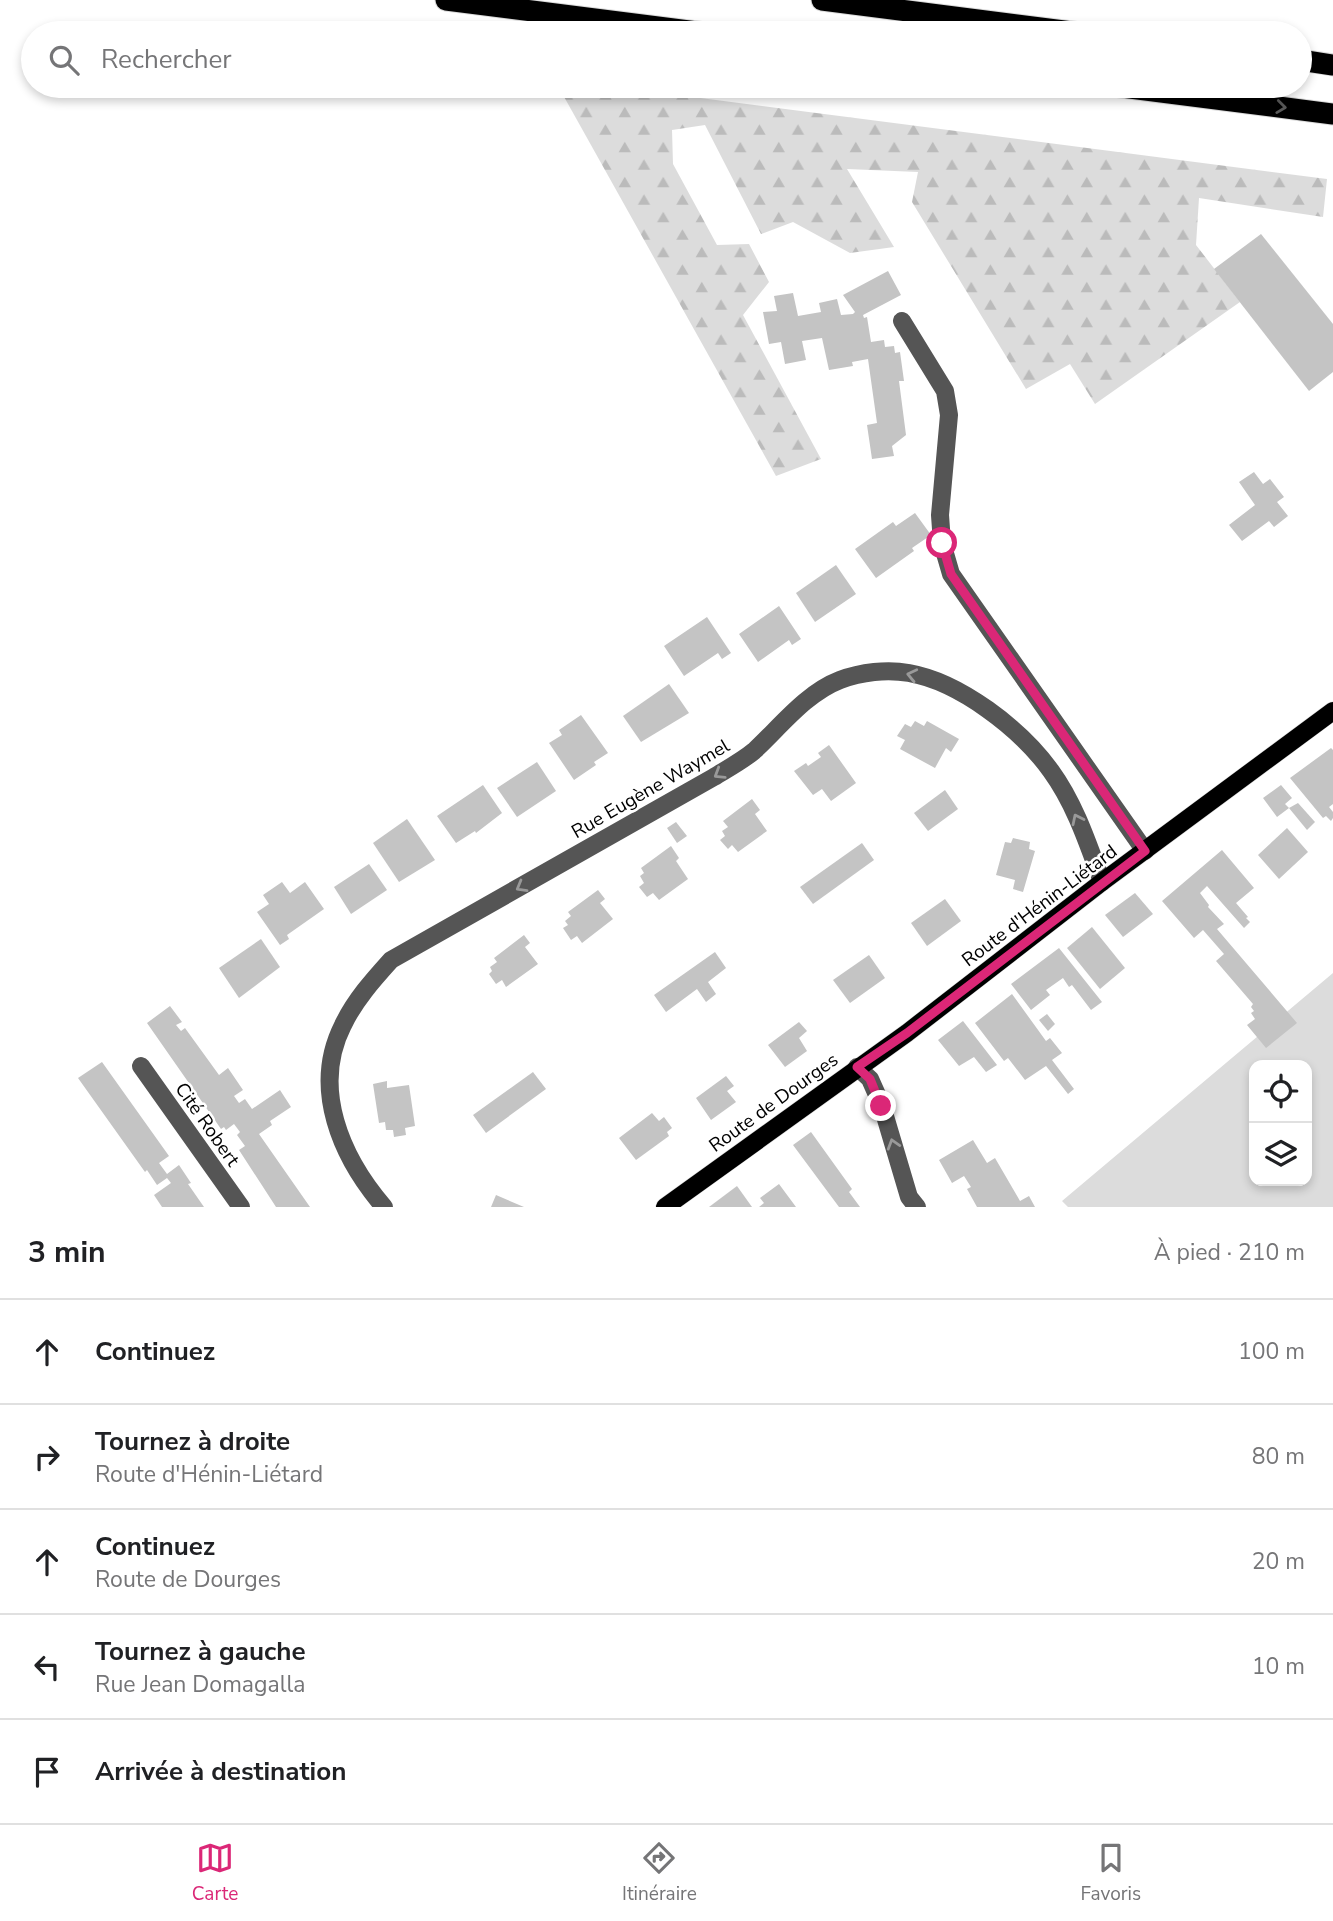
<!DOCTYPE html>
<html lang="fr">
<meta charset="utf-8">
<style>
:root{--surface:#fff;--page:#f6f6f6;--text:#202124;--muted:#757577;--line:#e0e0e0;--accent:#db2777}
body{margin:0;font-family:"Nunito Sans",sans-serif;background:var(--page);color:var(--text)}
.controls{position:absolute;right:21px;bottom:21px;display:grid;overflow:hidden;border-radius:14px;box-shadow:0 4px 10px #0003}
.controls button{width:63px;height:63px;display:grid;place-items:center;padding:0;border:0;border-bottom:2px solid var(--line);background:var(--surface);color:var(--text);font:35px sans-serif}
.stop{position:absolute;width:21px;height:21px;margin:-16px;border:5px solid #db2777;border-radius:50%;background:#fff}
.stop.end{background:#db2777;border-color:#fff;box-shadow:0 2px 7px #0008}
.list{margin:0;padding:0;list-style:none}
h2{display:flex;justify-content:space-between;align-items:center;height:91px;margin:0;padding:0 28px;font-size:30px}
h2 small{font-size:23px;font-weight:400;color:var(--muted)}
.list li{display:grid;grid-template-columns:46px 1fr auto;gap:21px;align-items:center;box-sizing:border-box;height:105px;padding:0 28px;border-top:2px solid var(--line)}
.list b{display:block;font-size:26px;white-space:nowrap}
.list p{margin:0;font-size:23px;white-space:nowrap;color:var(--muted)}
.list em{font-size:23px;font-style:normal;color:var(--muted)}
.icon{flex:none;width:38px;height:38px;fill:none;stroke:currentColor;stroke-width:2;stroke-linecap:round;stroke-linejoin:round}
.map{position:relative;flex:none;width:1333px;height:1207px;overflow:hidden}
.search{position:absolute;background:var(--surface);box-shadow:0 4px 10px #0003;left:21px;right:21px;top:21px;height:77px;display:flex;align-items:center;gap:18px;box-sizing:border-box;padding:0 24px;border-radius:38px;color:var(--muted);font-size:26px}
.sheet{height:616px;background:var(--surface)}
nav{display:flex;justify-content:space-around;align-items:center;box-sizing:border-box;height:98px;border-top:2px solid var(--line);background:var(--surface);font-size:19px;color:var(--muted)}
nav a{display:grid;justify-items:center;gap:4px}
nav .on{color:var(--accent)}
.map>svg:first-child{display:block}
.grass{fill:#dcdcdc;fill-rule:evenodd}
.forest{fill:url(#forest-firs)}
.building{fill:#c4c4c4}
.lines{fill:none;stroke-linecap:round;stroke-linejoin:round}
.major-casing{stroke:#dbdbdb;stroke-width:19}
.highway-casing{stroke:#dbdbdb;stroke-width:23}
.minor{stroke:#555;stroke-width:18}
.major{stroke:#000;stroke-width:18}
.highway{stroke:#000;stroke-width:21}
.oneway{stroke:#595959}
.oneway2{stroke:#999}
.route{stroke:#db2777;stroke-width:9}
.labels{text-anchor:middle;stroke-width:5;stroke-linejoin:round;paint-order:stroke}
.street-label{font-size:19px;fill:#000;stroke:#fff}
</style>
<div class="map">
<svg width="1333" height="1207" viewBox="0 0 1333 1207">
<defs>
<pattern id="forest-firs" width="22" height="20" patternUnits="userSpaceOnUse" patternTransform="scale(1.75)"><rect width="22" height="20" fill="#dcdcdc"/><path d="M5 1l3.5 6h-7zM16 11l3.5 6h-7z" fill="#bbb"/></pattern>
</defs>
<rect width="100%" height="100%" fill="#fff"/>
<path class="grass" d="M1333,973V1207H1068L1062,1201ZM1254,1065H1307V1181H1254Z"/>
<path class="forest" d="M558,86H608L1327,179L1323,217L1199,198L1196,245L1240,302L1095,404L1070,364L1026,389L912,202L918,172L847,169L894,247L850,253L793,222L761,234L705,125L672,130L673,164L717,245L749,244L769,282L743,315L821,459L776,476Z"/>
<g class="building">
<path d="M1261,234L1333,324V372L1309,391L1214,269Z"/>
<path d="M888,271L901,295L863,315L864,318L867,317L871,342L884,340L885,347L894,346L895,353L900,352L904,381H899L906,435L892,446L894,456L872,459L867,425L877,423L868,359L852,362L853,366L829,370L822,338L802,341L806,360L785,364L781,342L769,344L763,312L777,311L774,296L793,293L798,316L821,312L819,303L837,299L841,315L853,314L855,312L843,295Z"/>
<path d="M1254,472L1263,484L1270,479L1284,497L1277,502L1288,516L1274,527L1269,521L1242,541L1229,525L1255,505L1239,482Z"/>
<path d="M915,513L931,535L912,548L914,551L876,578L855,549L893,522L896,526Z"/>
<path d="M836,565L856,594L815,622L796,593Z"/>
<path d="M779,606L801,639L792,645L789,640L758,662L739,634Z"/>
<path d="M707,617L731,653L722,659L718,653L684,676L664,646Z"/>
<path d="M669,684L689,713L641,742L623,716Z"/>
<path d="M581,715L608,753L594,762L596,765L574,780L549,743L562,735L559,730Z"/>
<path d="M915,721L924,726L927,721L959,739L951,752L946,748L935,768L900,749L905,740L897,736L905,724L911,727Z"/>
<path d="M829,745L856,783L831,801L822,789L813,795L794,771L806,763L808,766L821,757L818,753Z"/>
<path d="M1331,748L1333,750V804L1329,807L1333,812V818L1331,821L1326,816L1323,818L1290,778Z"/>
<path d="M537,762L556,791L517,817L497,788Z"/>
<path d="M483,785L502,813L476,833L475,831L456,843L437,816Z"/>
<path d="M1281,785L1292,798L1285,804L1289,808L1277,817L1263,798Z"/>
<path d="M945,790L958,809L928,831L914,813Z"/>
<path d="M752,799L760,810L755,814L767,831L738,852L732,845L728,849L720,840L725,836L722,831L728,827L723,821Z"/>
<path d="M1298,803L1315,822L1307,830L1289,808Z"/>
<path d="M407,819L435,860L399,882L373,843Z"/>
<path d="M676,822L687,836L677,843L667,828Z"/>
<path d="M1287,828L1308,852L1279,879L1258,855Z"/>
<path d="M1013,838L1030,842L1029,849L1035,851L1023,892L1013,889L1015,880L996,875L1005,842L1011,843Z"/>
<path d="M862,843L874,860L813,904L800,887Z"/>
<path d="M671,846L679,858L676,861L688,879L659,900L653,893L647,897L639,887L644,883L640,876L644,873L641,868Z"/>
<path d="M1222,850L1254,888L1236,903L1248,917L1246,918L1250,922L1244,928L1207,886L1200,893L1209,905L1208,907L1224,924L1217,929L1297,1023L1266,1048L1247,1025L1255,1019L1251,1013L1254,1011L1251,1007L1253,1004L1216,961L1224,954L1203,930L1194,938L1162,901Z"/>
<path d="M369,864L387,890L351,914L334,887Z"/>
<path d="M282,882L290,893L305,882L324,909L287,935L289,939L280,945L257,912L269,904L263,895Z"/>
<path d="M598,890L605,899L600,903L613,919L582,943L577,936L571,940L563,928L568,925L565,921L571,916L568,912Z"/>
<path d="M1135,893L1153,914L1123,937L1105,915Z"/>
<path d="M945,899L961,921L927,946L911,923Z"/>
<path d="M1092,927L1125,968L1100,989L1067,948Z"/>
<path d="M524,935L530,943L525,947L538,964L506,987L502,980L496,984L489,974L492,971L490,967L497,962L494,958Z"/>
<path d="M261,939L280,967L239,998L219,968Z"/>
<path d="M1059,948L1102,1002L1091,1010L1072,985L1069,987L1063,978L1046,990L1050,995L1031,1010L1011,984Z"/>
<path d="M715,952L726,968L708,982L716,994L706,1002L697,989L666,1012L654,995Z"/>
<path d="M869,955L885,978L850,1003L833,980Z"/>
<path d="M1012,994L1046,1041L1050,1038L1062,1053L1052,1060L1074,1089L1068,1094L1046,1066L1025,1080L1008,1058L1004,1061L975,1023Z"/>
<path d="M170,1006L182,1022L176,1025L181,1031L185,1028L219,1075L228,1068L243,1090L234,1096L239,1103L245,1099L252,1109L280,1090L291,1107L270,1121L272,1125L259,1134L310,1207H276L239,1150L245,1146L237,1135L240,1132L234,1124L226,1130L224,1127L221,1129L147,1023Z"/>
<path d="M1047,1014L1055,1024L1048,1031L1039,1020Z"/>
<path d="M963,1021L997,1065L986,1072L974,1057L959,1066L938,1040Z"/>
<path d="M799,1022L807,1031L799,1038L807,1051L785,1067L768,1045Z"/>
<path d="M102,1062L169,1156L159,1163L167,1174L179,1165L191,1183L188,1184L204,1207H162L154,1195L171,1183L167,1178L157,1185L147,1170L145,1172L78,1078Z"/>
<path d="M533,1072L546,1089L486,1133L473,1115Z"/>
<path d="M726,1076L734,1086L727,1091L736,1102L711,1120L696,1098Z"/>
<path d="M387,1081V1088L409,1085L415,1126L405,1128L406,1135L394,1137L393,1130H386L385,1122L379,1123L373,1084Z"/>
<path d="M652,1113L659,1121L664,1117L672,1128L667,1132L669,1136L636,1160L619,1138Z"/>
<path d="M811,1132L852,1189L849,1192L860,1207H839L793,1145Z"/>
<path d="M973,1140L987,1163L995,1158L1020,1201L1029,1196L1035,1207H977L967,1189L971,1187L964,1176L952,1183L939,1160Z"/>
<path d="M779,1184L796,1207H759L764,1203L760,1198Z"/>
<path d="M737,1186L752,1207H709Z"/>
<path d="M496,1195L524,1207H491Z"/>
</g>
<g class="lines">
<defs>
<path id="major" d="M665,1207L907,1033L1102,882L1333,711"/>
<g id="highway">
<path d="M446,0L705,33"/>
<path d="M822,0L1080,33"/>
<path d="M1300,60L1333,65"/>
<path d="M1114,86L1333,114"/>
</g>
</defs>
<use href="#major" class="major-casing"/>
<use href="#highway" class="highway-casing"/>
<g class="minor">
<path d="M902,321L945,391L949,415L940,515L942,543L951,574L1145,851"/>
<path d="M141,1066L241,1207"/>
<path d="M857,1067L870,1079L882,1106L909,1197L917,1207"/>
<path d="M384,1207C341,1157 311,1088 343,1025C355,1000 373,980 391,960L714,777C727,769 742,761 754,751C780,727 806,693 840,680C861,672 887,669 909,673C960,682 1021,729 1051,771C1075,804 1088,844 1102,882"/>
</g>
<use href="#major" class="major"/>
<use href="#highway" class="highway"/>
</g>
<defs><path id="oneway-chevron" d="M-2-3.5L2.5 0L-2 3.5" fill="none" stroke-width="1.6" stroke-linecap="round" stroke-linejoin="round" transform="scale(1.75)"/></defs>
<use class="oneway" href="#oneway-chevron" transform="translate(1281 107) rotate(7)"/>
<g class="oneway2">
<use href="#oneway-chevron" transform="translate(912 675) rotate(-167)"/>
<use href="#oneway-chevron" transform="translate(719 774) rotate(148)"/>
<use href="#oneway-chevron" transform="translate(1077 819) rotate(-116)"/>
<use href="#oneway-chevron" transform="translate(521 887) rotate(150)"/>
<use href="#oneway-chevron" transform="translate(893 1144) rotate(-107)"/>
</g>
<g class="lines">
<path class="route" d="M881,1106L870,1079L857,1067L907,1033L1145,851L951,574L942,543"/>
</g>
<g class="labels">
<g class="street-label">
<text transform="translate(650 788) rotate(-30)" y="7">Rue Eugène Waymel</text>
<text transform="translate(1039 905) rotate(-37)" y="7">Route d'Hénin-Liétard</text>
<text transform="translate(773 1102) rotate(-36)" y="7">Route de Dourges</text>
<text transform="translate(208 1124) rotate(55)" y="7">Cité Robert</text>
</g>
</g>
</svg>
<div class="controls">
<button><svg class="icon" aria-label="locate" viewBox="0 0 24 24"><circle cx="12" cy="12" r="6"/><path d="M12 2v4M12 18v4M2 12h4M18 12h4"/></svg></button>
<button><svg class="icon" aria-label="layers" viewBox="0 0 24 24"><path d="M12 4l9 5-9 5-9-5zM3 14l9 5 9-5"/></svg></button>
</div>
<div class="stop" style="left:942px;top:543px"></div>
<div class="stop end" style="left:881px;top:1106px"></div>
<div class="search"><svg class="icon" aria-label="search" viewBox="0 0 24 24"><circle cx="10" cy="10" r="6"/><path d="M15 15l6 6"/></svg>Rechercher</div>
</div>
<section class="sheet">
<h2>3 min<small>À pied · 210 m</small></h2>
<ul class="list">
<li><svg class="icon" aria-label="ahead" viewBox="0 0 24 24"><path d="M12 20V5M6 11l6-6 6 6"/></svg><div><b>Continuez</b></div><em>100 m</em></li>
<li><svg class="icon" aria-label="right" viewBox="0 0 24 24"><path d="M7 20v-9h11M14 6l5 5-5 5"/></svg><div><b>Tournez à droite</b><p>Route d'Hénin-Liétard</p></div><em>80 m</em></li>
<li><svg class="icon" aria-label="ahead" viewBox="0 0 24 24"><path d="M12 20V5M6 11l6-6 6 6"/></svg><div><b>Continuez</b><p>Route de Dourges</p></div><em>20 m</em></li>
<li><svg class="icon" aria-label="left" viewBox="0 0 24 24"><path d="M17 20v-9H6M10 6l-5 5 5 5"/></svg><div><b>Tournez à gauche</b><p>Rue Jean Domagalla</p></div><em>10 m</em></li>
<li><svg class="icon" aria-label="arrive" viewBox="0 0 24 24"><path d="M6 21V4h12l-3 4 3 4H6"/></svg><div><b>Arrivée à destination</b></div></li>
</ul>
</section>
<nav>
<a class="on"><svg class="icon" aria-label="map" viewBox="0 0 24 24"><path d="M3 6l6-2 6 2 6-2v14l-6 2-6-2-6 2zM9 4v14M15 6v14"/></svg>Carte</a>
<a><svg class="icon" aria-label="directions" viewBox="0 0 24 24"><path d="M12 3l9 9-9 9-9-9zM9 14v-3h6M13 9l2 2-2 2"/></svg>Itinéraire</a>
<a><svg class="icon" aria-label="saved" viewBox="0 0 24 24"><path d="M7 4h10v16l-5-4-5 4z"/></svg>Favoris</a>
</nav>
